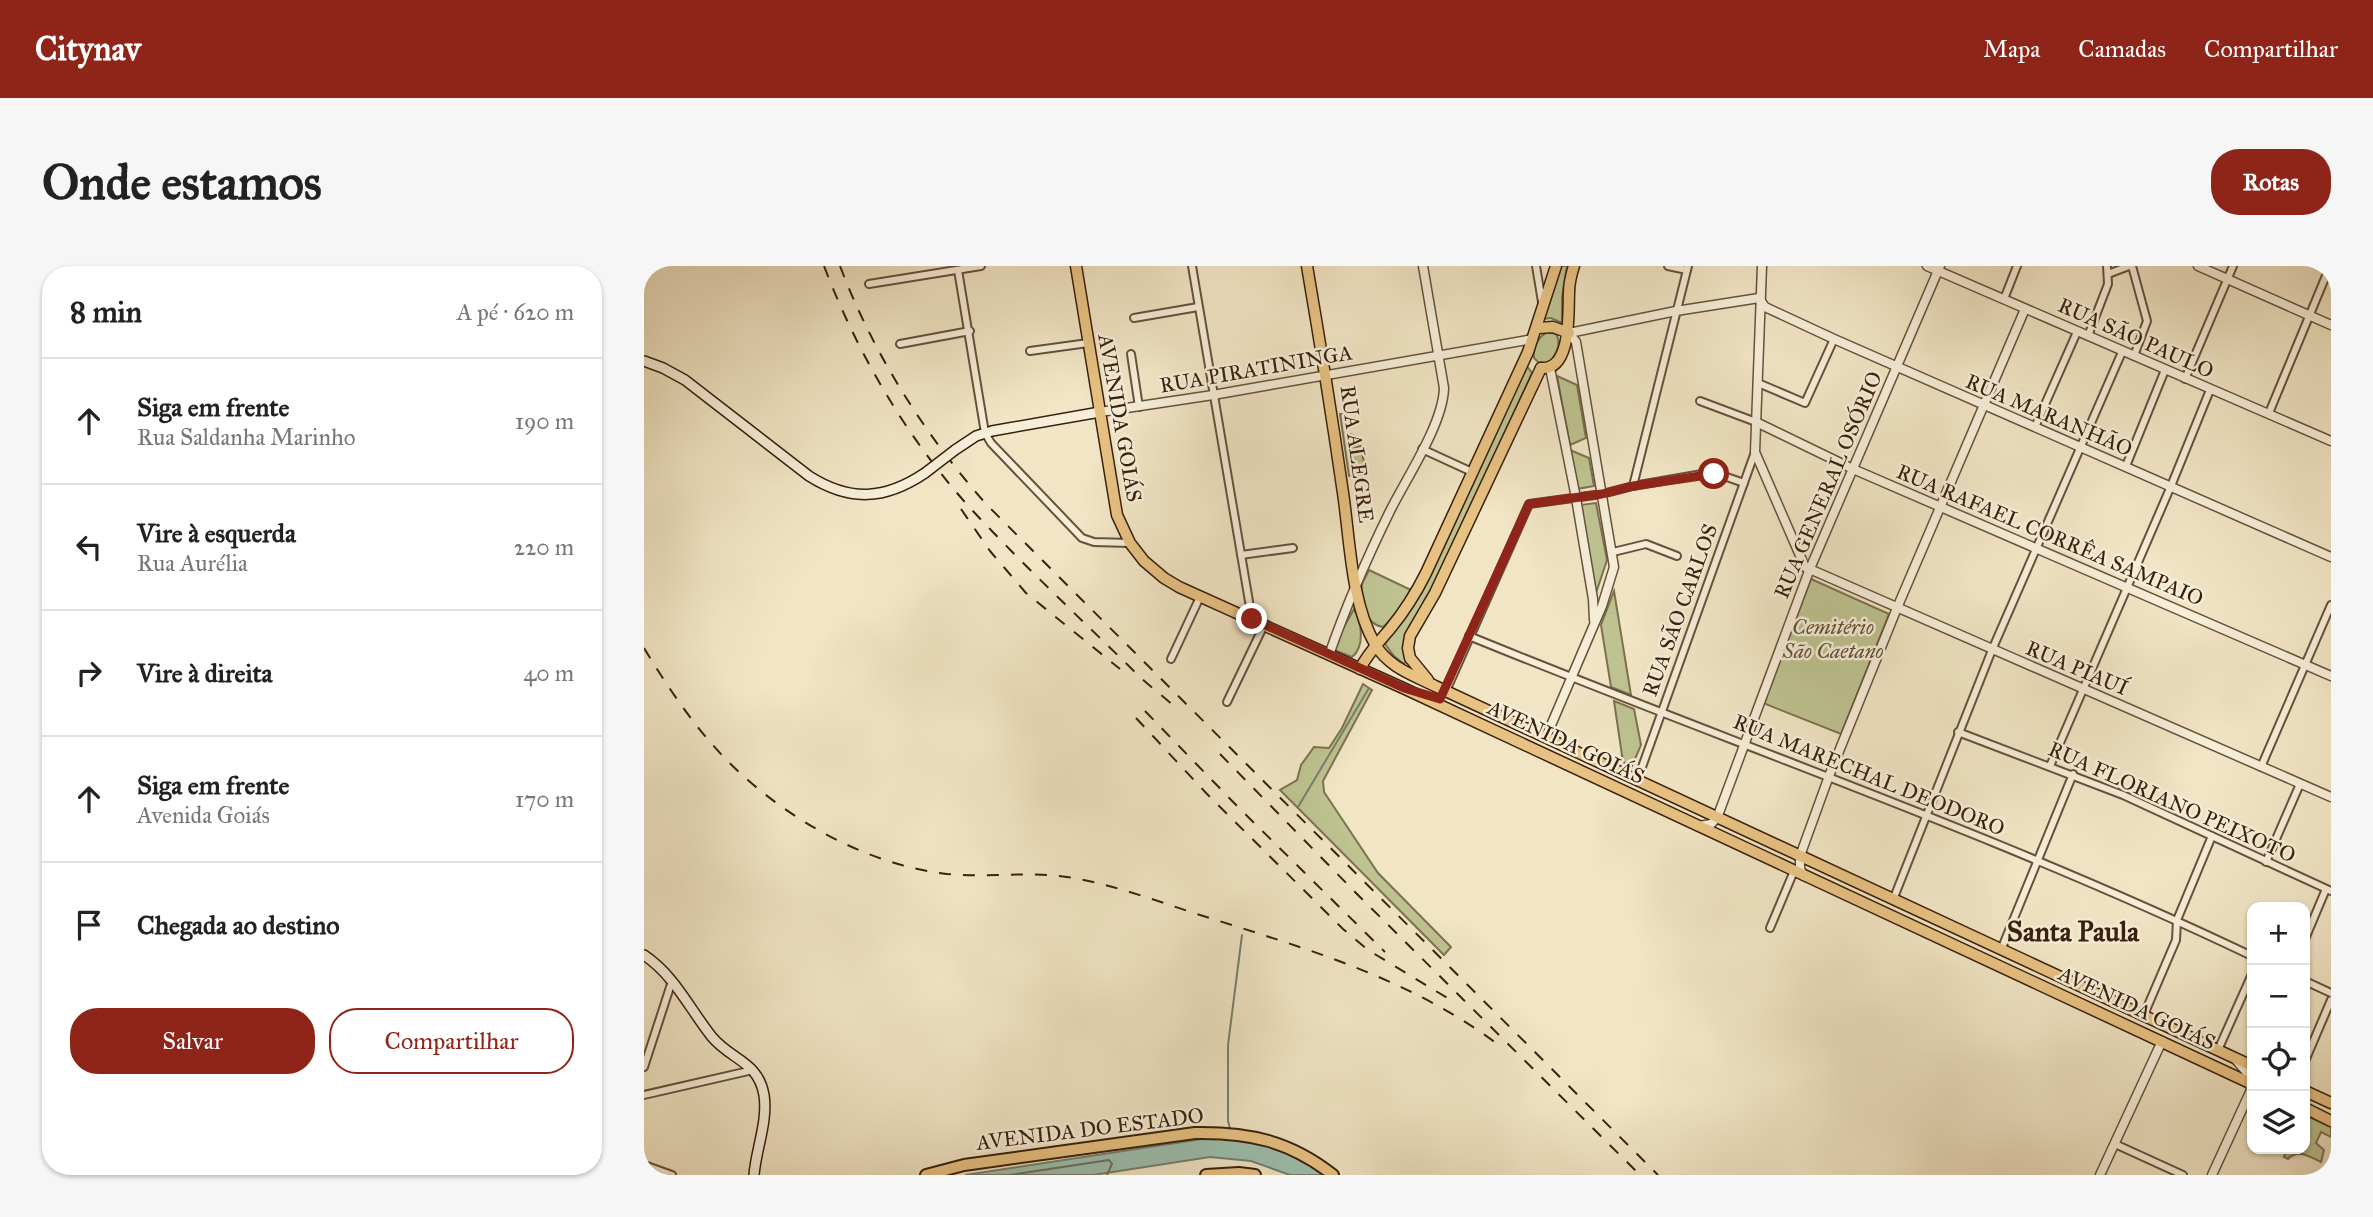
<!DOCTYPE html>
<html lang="pt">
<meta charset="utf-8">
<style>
:root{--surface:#fff;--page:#f6f6f6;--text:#222;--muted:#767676;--line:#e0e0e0;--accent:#8f2418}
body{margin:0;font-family:"IM FELL Great Primer",serif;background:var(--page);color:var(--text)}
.controls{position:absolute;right:21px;bottom:21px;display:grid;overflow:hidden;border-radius:14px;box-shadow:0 2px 5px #0004}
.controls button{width:63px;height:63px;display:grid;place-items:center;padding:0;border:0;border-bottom:2px solid var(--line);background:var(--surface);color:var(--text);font:35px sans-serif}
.stop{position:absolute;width:21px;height:21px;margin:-16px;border:5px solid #8f2418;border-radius:50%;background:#fff}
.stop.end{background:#8f2418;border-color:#fff;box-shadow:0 2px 7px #0008}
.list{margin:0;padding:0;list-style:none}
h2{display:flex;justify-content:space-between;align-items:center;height:91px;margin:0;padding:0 28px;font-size:30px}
h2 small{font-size:23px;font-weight:400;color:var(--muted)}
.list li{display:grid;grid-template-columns:46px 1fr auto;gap:21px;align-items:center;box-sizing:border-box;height:126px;padding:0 28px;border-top:2px solid var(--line)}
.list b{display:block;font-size:26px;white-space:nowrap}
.list p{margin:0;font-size:23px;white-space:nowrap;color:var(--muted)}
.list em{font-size:23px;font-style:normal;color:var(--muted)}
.actions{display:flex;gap:14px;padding:21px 28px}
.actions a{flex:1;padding:16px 0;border:2px solid var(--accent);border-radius:28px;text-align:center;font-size:24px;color:var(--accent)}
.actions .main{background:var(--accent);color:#fff}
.icon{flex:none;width:38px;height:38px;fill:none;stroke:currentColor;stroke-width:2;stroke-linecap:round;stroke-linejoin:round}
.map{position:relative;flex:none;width:1687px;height:909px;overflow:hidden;border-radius:28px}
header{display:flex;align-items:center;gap:42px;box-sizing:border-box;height:98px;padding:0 35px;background:var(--accent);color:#fff}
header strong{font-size:33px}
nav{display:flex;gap:38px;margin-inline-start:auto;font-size:24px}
.intro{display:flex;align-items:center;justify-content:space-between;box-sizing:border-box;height:168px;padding:0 42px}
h1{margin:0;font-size:49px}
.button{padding:18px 32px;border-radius:28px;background:var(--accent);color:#fff;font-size:24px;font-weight:700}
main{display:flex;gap:42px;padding:0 42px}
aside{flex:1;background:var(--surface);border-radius:28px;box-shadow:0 2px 5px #0004}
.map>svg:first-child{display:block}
.green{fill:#bec391;stroke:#7c724f;stroke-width:2}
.water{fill:#9cc0af;stroke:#74806e;stroke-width:2}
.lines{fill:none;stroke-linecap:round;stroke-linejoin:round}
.shore{stroke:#6a705e;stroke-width:2}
.stream{stroke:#74806e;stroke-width:2}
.minor-casing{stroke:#67513b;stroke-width:10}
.tertiary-casing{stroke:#67513b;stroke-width:11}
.secondary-casing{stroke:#39200d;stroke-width:12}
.primary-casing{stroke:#39200d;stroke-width:13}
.trunk-casing{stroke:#39200d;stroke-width:14}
.minor{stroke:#f6eed9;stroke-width:6}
.tertiary{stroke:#f6eed9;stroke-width:8}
.secondary{stroke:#f6eed9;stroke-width:9}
.primary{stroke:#e8c282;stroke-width:10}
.trunk{stroke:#e8c282;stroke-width:10}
.rail{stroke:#39200d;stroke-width:2;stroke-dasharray:12 12;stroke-linecap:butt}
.secondary-bridge-casing{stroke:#39200d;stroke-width:12;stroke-linecap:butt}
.secondary-bridge{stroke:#f6eed9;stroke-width:9}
.route{stroke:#8f2418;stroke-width:9}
.labels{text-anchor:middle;stroke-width:5;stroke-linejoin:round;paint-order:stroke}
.street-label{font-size:21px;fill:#39200d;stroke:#f6eed9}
.park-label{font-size:21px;font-style:italic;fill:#615135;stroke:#f6eed9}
.district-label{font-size:28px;font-weight:bold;fill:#39200d;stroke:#f6eed9}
</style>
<header>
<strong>Citynav</strong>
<nav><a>Mapa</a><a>Camadas</a><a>Compartilhar</a></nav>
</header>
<div class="intro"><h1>Onde estamos</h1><a class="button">Rotas</a></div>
<main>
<aside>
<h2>8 min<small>A pé · 620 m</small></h2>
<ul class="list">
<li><svg class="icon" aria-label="ahead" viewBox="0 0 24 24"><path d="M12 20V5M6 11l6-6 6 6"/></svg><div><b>Siga em frente</b><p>Rua Saldanha Marinho</p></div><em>190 m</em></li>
<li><svg class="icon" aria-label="left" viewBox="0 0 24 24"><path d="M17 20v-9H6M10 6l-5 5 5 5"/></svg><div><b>Vire à esquerda</b><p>Rua Aurélia</p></div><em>220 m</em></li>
<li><svg class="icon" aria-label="right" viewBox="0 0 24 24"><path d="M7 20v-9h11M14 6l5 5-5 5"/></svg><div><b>Vire à direita</b></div><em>40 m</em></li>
<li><svg class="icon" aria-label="ahead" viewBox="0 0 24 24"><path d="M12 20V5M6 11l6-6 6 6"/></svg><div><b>Siga em frente</b><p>Avenida Goiás</p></div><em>170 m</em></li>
<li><svg class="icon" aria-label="arrive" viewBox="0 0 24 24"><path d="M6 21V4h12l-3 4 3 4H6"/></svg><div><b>Chegada ao destino</b></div></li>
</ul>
<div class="actions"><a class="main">Salvar</a><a>Compartilhar</a></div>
</aside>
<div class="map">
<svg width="1687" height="909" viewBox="0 0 1687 909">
<rect width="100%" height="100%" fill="#f1e5c5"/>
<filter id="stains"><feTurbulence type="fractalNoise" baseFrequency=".00286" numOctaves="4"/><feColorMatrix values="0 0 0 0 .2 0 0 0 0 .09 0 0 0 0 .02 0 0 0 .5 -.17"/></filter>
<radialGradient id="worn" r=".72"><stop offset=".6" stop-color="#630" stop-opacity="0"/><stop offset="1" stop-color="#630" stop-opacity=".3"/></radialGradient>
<g class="green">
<path d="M914,0H923L918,31V57L907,52L899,53Z"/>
<path d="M904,66L912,68C918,77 912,88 906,96L896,98L890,92C889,82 894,70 904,66Z"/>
<path d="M882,99L888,107L788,324L765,361L762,369L763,394L760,398L750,390L741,378L778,322Z"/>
<path d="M913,110L933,119L942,172L926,179Z"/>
<path d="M696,148H700L704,167L713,171V178H704V182L717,180L722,208L705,210Z"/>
<path d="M926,184L945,192L950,220L933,223Z"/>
<path d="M952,237L963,294L951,330L936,239Z"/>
<path d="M725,304L769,325L750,351L739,361C722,359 715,335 718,319C719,314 723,309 725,304Z"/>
<path d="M1167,313L1245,348L1197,468L1119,437Z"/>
<path d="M970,325L987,429L967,421L957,359Z"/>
<path d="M710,343C718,357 721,381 708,391L690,384L696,368Z"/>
<path d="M719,418L728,424L679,515L680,526L734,607L807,681L800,689L636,524L653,514L657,499L670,481L685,482L698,462Z"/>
<path d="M970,435L990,443L997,479L988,500L979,496Z"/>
<path d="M1661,849L1687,861V871L1677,866L1672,877L1680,884L1677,896C1666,891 1654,882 1644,893L1640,891L1643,883H1661Z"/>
</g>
<path class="water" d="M565,872L611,875L650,889L682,909H646L607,895L566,891L449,909H321Z"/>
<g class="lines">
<path class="shore" d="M366,909L465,894L468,898L463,909"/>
<g class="stream">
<path d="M654,541L725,422"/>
<path d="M586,863L584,855V779L598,669"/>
</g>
<defs>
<g id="minor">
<path d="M548,0L608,353"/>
<path d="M892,0L898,36"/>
<path d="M1024,0L1043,4"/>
<path d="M1488,0L1503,55L1490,90"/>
<path d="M314,4L341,167L347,177L438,272L450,276L486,277"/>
<path d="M1464,8L1485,0"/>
<path d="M225,18L337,0"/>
<path d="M1360,33L1373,0"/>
<path d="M490,52L554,41"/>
<path d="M1444,70L1464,18L1463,0"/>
<path d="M256,78L326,65"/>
<path d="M386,85L444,77"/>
<path d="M487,88L495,141"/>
<path d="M1541,113L1589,0"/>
<path d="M1114,117L1161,137L1190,73"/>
<path d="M1056,135L1112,156"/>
<path d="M1625,147L1686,0"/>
<path d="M1391,161L1433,66"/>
<path d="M778,183L828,206"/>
<path d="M1482,200L1521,104"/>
<path d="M989,220L1044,0"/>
<path d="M969,286L1002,278L1033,290"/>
<path d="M597,289L649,282"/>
<path d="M825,370C1086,477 1353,568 1608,690"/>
<path d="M527,393L556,331"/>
<path d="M802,425L885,238L958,228L989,220L1064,207L1077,209L1100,217"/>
<path d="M583,436L620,359"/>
<path d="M1314,466L1479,529L1687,625"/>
<path d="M1406,500L1527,220L1566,124"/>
<path d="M1617,501L1687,339"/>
<path d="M993,515L1111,186"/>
<path d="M1622,596L1656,518"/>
<path d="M1249,634L1348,384L1478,86"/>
<path d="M1126,662L1150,605"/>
<path d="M1661,673L1682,623"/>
<path d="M1357,684L1429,508"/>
<path d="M1661,715L1687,727"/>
<path d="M1499,751L1532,674L1533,654L1568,570"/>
<path d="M1574,784L1608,708"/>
<path d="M1661,795L1687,734"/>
<path d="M0,801L28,715"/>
<path d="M0,829L109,804"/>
<path d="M1471,878L1539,909"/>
<path d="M0,899L28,909"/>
</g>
<g id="tertiary">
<path d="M1118,0L1111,186L1161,301L1687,531"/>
<path d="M1283,0L1687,175"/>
<path d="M1554,0L1687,59"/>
<path d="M1115,32L1121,41L1190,73L1687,291"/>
<path d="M925,67L1032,45L1115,32"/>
<path d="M906,102L932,232L949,333L950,354"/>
<path d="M456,146L569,129L889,73"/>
<path d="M1112,156L1209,203L1687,410"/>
<path d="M685,389C702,340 723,292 746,245C763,211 799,158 800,122L779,0"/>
<path d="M902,471L958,340L970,301L932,76L925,67"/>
<path d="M1055,560L1067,558L1073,552L1165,305L1296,0"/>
<path d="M1160,610L1156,603V590L1185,510L1253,342L1381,43"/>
<path d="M1456,909L1518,775"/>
<path d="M1568,909L1607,824L1604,808L1591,793"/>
</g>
<g id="secondary">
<path d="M0,95L19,102L41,114L165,210C206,236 241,234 281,207"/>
<path d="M311,184L332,170L348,165L456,146"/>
<path d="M0,689C31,710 45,742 68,771C87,794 114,795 120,829C124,856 112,883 110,909"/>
</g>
<g id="primary">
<path d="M432,0L473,249L486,277L500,295L520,312L535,321L759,422L1608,818"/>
<path d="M663,0C676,76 688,151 699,227C706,274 707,337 731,378C744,401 769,409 791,420L1608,800"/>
<path d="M894,62L909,61L925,67"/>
<path d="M897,102C928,105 924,46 925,27C925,18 927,9 930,0"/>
<path d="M716,403C724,387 735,376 746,363C760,346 772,327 782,307L884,86L912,0"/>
<path d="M784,414L766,392L764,382L766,370L791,327L897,102"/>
<path d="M1661,825L1687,837"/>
<path d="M1661,842L1687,855"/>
</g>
<g id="trunk">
<path d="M282,909L320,899L551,867C605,866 646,875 689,909"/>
<path d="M562,909L595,907L611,909"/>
</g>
</defs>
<use href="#minor" class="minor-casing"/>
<use href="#tertiary" class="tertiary-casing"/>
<use href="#secondary" class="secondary-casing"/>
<use href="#primary" class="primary-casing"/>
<use href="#trunk" class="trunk-casing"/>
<use href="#minor" class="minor"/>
<use href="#tertiary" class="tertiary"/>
<use href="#secondary" class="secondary"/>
<use href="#primary" class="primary"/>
<use href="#trunk" class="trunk"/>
<g class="rail">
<path d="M180,0C214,89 264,174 328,244C381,301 438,354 494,409C505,420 518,429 530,440"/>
<path d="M196,0C229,87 280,168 342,238L1014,909"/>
<path d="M317,243L346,285L382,327L476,403"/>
<path d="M0,382C20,415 41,447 67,477C124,543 215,598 303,608C347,612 391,604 435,613C481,622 526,640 572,654C673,686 770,715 856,780"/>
<path d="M501,445L594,541L741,686"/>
<path d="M492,452L563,528L699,663L724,684L805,733"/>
<path d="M576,488L711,626L996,909"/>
</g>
<defs>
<path id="secondary-bridge" d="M281,207L311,184"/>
</defs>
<use href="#secondary-bridge" class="secondary-bridge-casing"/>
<use href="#secondary-bridge" class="secondary-bridge"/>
</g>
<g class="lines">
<path class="route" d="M608,353L760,422L796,433L885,238L958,228L989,220L1070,208"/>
</g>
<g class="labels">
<g class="street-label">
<text transform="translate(1492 72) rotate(24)" y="7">RUA SÃO PAULO</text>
<text transform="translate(612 103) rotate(-10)" y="7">RUA PIRATININGA</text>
<text transform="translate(1405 149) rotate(23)" y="7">RUA MARANHÃO</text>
<text transform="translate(476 152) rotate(80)" y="7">AVENIDA GOIÁS</text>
<text transform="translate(713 188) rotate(82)" y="7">RUA ALEGRE</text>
<text transform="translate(1184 219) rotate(-67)" y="7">RUA GENERAL OSÓRIO</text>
<text transform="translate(1406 269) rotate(23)" y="7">RUA RAFAEL CORRÊA SAMPAIO</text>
<text transform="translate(1036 344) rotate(-70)" y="7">RUA SÃO CARLOS</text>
<text transform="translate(1433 402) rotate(23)" y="7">RUA PIAUÍ</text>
<text transform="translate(922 476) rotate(25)" y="7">AVENIDA GOIÁS</text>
<text transform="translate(1225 509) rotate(22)" y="7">RUA MARECHAL DEODORO</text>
<text transform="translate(1528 536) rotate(24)" y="7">RUA FLORIANO PEIXOTO</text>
<text transform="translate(1493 742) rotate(25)" y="7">AVENIDA GOIÁS</text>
<text transform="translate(446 863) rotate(-7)" y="7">AVENIDA DO ESTADO</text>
</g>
<g class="park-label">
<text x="1189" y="368">Cemitério<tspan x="1189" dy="24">São Caetano</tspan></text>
</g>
<g class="district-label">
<text x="1429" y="675">Santa Paula</text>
</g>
</g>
<rect width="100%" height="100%" filter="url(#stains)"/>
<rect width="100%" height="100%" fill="url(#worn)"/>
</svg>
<div class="controls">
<button>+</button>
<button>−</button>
<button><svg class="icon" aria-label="locate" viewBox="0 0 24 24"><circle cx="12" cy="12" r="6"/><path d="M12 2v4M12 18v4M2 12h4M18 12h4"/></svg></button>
<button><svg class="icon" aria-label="layers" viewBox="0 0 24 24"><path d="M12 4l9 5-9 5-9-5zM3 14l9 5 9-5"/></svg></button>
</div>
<div class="stop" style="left:1070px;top:208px"></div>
<div class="stop end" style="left:608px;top:353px"></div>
</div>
</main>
